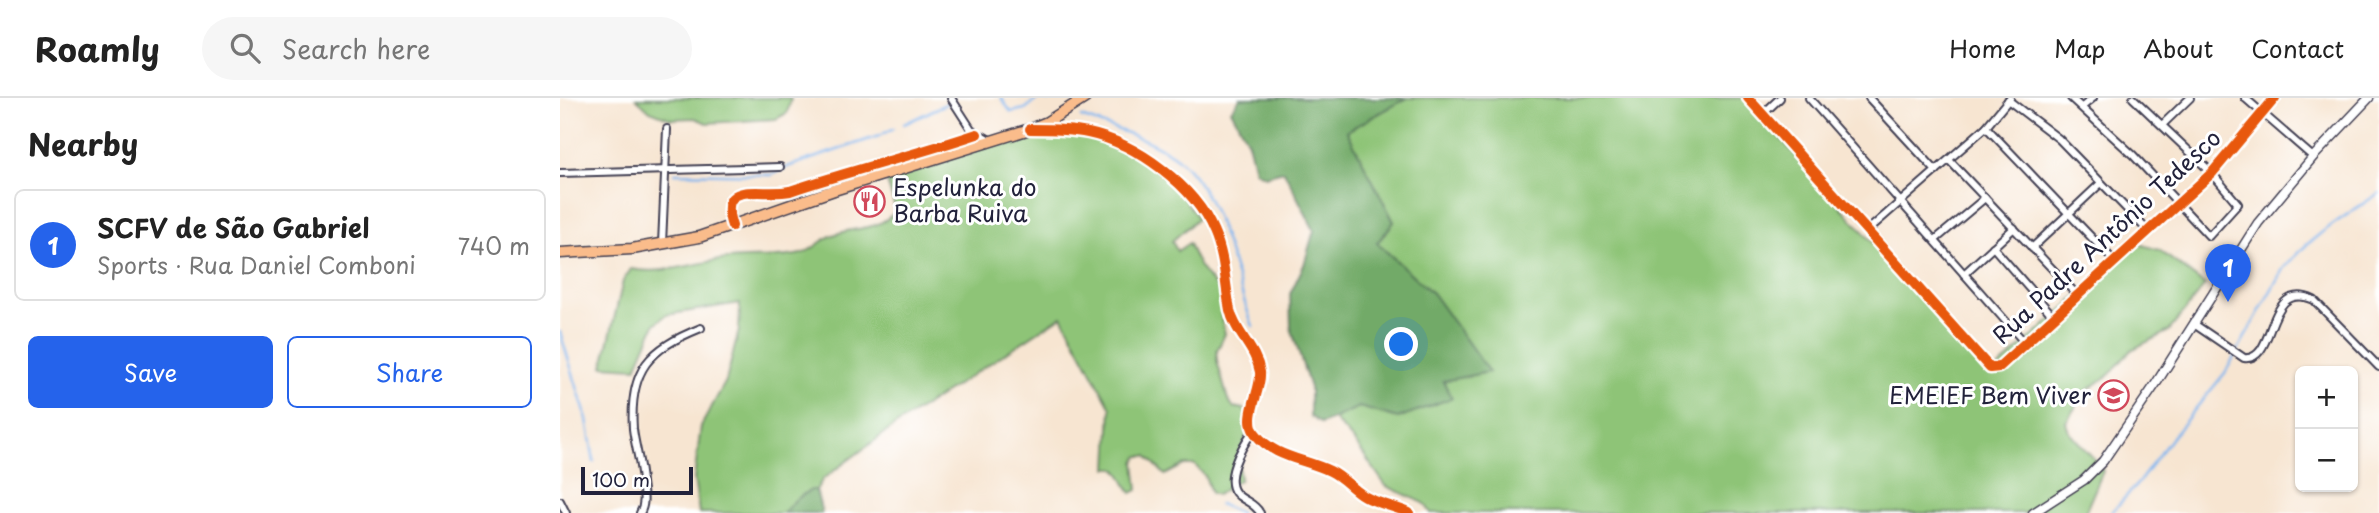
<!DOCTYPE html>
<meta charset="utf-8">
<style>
:root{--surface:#fff;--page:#f6f6f6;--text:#222;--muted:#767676;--line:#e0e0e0;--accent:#2563eb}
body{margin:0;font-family:"Playpen Sans",sans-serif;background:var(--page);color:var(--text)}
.controls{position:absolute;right:21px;bottom:21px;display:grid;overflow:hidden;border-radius:10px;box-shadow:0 2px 5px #0004}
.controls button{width:63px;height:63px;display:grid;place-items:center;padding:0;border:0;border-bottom:2px solid var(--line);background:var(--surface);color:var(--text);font:35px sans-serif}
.scale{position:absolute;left:21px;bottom:18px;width:112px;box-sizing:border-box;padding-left:7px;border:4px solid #22223b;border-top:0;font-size:19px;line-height:24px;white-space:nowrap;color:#22223b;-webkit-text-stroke:5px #fff;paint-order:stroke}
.you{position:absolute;left:842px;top:247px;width:24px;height:24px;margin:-18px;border:5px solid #fff;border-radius:50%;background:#1a73e8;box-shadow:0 0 0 10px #1a73e833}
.badge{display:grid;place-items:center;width:46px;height:46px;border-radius:50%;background:var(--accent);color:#fff;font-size:23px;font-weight:700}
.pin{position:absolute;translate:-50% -58px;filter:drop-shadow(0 2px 4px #0008)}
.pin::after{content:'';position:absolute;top:37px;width:24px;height:21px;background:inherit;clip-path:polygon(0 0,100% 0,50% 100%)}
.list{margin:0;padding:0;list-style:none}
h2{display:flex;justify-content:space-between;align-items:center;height:91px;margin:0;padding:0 28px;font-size:30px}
h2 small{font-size:23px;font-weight:400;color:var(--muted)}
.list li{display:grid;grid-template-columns:46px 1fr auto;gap:21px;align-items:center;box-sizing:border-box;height:112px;margin:0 14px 14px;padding:0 14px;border:2px solid var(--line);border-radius:10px}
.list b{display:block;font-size:26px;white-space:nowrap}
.list p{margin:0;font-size:23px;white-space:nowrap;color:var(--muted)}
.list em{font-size:23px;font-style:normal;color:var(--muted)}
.actions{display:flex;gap:14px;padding:21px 28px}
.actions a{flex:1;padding:16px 0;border:2px solid var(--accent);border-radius:10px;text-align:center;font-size:24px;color:var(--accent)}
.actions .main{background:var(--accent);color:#fff}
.icon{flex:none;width:38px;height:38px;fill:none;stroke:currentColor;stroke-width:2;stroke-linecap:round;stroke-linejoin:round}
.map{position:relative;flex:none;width:1819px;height:415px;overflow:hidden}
header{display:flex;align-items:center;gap:42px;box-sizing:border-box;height:98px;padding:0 35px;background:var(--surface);border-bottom:2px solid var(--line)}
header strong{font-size:33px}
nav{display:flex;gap:38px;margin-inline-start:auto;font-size:24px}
.search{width:490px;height:63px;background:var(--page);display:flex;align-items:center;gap:18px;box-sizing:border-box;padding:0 24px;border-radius:38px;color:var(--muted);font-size:26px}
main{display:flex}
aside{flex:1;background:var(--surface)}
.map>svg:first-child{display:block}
.green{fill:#8ec477;stroke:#587359;stroke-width:2}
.forest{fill:#72aa68;stroke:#4a6652;stroke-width:2}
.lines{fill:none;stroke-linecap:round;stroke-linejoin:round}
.stream{stroke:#7fb5ee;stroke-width:2.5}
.minor-casing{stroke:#423f52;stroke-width:10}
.tertiary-casing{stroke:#423f52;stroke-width:11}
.primary-casing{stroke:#423f52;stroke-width:13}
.minor{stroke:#fff;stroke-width:6}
.tertiary{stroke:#fff;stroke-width:8}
.primary{stroke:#fabc8b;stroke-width:10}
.cycleway-casing{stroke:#fff;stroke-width:15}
.cycleway{stroke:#e8590c;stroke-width:10}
.labels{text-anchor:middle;stroke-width:6;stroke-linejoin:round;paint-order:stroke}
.poi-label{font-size:23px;fill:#22223b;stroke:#fff;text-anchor:start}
.street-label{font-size:23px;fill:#22223b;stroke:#fff}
</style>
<header>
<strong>Roamly</strong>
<div class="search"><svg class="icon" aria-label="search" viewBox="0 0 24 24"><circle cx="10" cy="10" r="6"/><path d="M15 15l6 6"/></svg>Search here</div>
<nav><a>Home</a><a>Map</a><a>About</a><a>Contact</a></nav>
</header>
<main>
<aside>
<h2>Nearby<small></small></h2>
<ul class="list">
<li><span class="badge">1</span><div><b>SCFV de São Gabriel</b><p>Sports · Rua Daniel Comboni</p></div><em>740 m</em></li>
</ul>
<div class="actions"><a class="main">Save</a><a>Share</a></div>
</aside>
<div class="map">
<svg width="1819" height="415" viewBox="0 0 1819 415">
<rect width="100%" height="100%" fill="#fff"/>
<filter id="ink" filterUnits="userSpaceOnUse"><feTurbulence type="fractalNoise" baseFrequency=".0143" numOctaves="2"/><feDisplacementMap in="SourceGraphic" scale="14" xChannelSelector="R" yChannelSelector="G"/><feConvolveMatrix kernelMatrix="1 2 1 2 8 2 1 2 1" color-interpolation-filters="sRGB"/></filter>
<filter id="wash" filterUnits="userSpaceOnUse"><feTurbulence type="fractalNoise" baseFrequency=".00686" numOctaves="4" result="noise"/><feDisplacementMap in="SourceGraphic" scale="28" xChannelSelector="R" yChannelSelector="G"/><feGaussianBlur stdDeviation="1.57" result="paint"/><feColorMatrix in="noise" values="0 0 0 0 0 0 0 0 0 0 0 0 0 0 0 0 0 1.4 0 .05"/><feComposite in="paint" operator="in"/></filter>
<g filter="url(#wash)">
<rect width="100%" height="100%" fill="#f7e5d1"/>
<g class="green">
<path d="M76,0H231V1L227,15L216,21L147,25L135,20L111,21L90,13Z"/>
<path d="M847,0H1185L1430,277L1576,145L1599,152L1645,187L1609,233L1571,252L1550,276L1525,294L1506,324C1509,341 1533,354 1543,373L1525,415H871L864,405L826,388L794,343L773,320L799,309L839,320L885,289L873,196L817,145L834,124L786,33Z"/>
<path d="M479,30L544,39L562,44L612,84L638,120L612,143L617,153L629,145C636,168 648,181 665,197L661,218L665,236L657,253V263L668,302L673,309L684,311C695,329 682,344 679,363C678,368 679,375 680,381L657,397L651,395L645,378L635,367H624L605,377L587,358H579L575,364L578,392L572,395C564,387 564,377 555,370H548L551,310L502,218L333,329L263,381L256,392C241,393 234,406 223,415H139L134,381L141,328L166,283L179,232L180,205L106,217L95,226L76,270L43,268L63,183L71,171C102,177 130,166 160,162C187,158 215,162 241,156C252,153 262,141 273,137C298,127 315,135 336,113L326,80Z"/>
</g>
<g class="forest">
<path d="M680,0H847L787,33L834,124L817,145L873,196L929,274L883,283L892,300L838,320L799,309L761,326L750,318V290L731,230L730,196L744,167L754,132L724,73L705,78L695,73L688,44L671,12Z"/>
<path d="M251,392H256L262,415H223L235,402Z"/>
</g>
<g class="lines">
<g class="stream">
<path d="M441,0L451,14L465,11L479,0"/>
<path d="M484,0L489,3"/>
<path d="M521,19C551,30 583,38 611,56C659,86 673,178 693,228"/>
<path d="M344,26L390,4"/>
<path d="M115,75L212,77L230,68L319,38L334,30"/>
<path d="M0,234L27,321L34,364"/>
<path d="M659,406L680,415"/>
<path d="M1551,415L1579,384L1613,338L1665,275L1723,171C1749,139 1786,118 1819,95"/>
</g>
</g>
</g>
<g filter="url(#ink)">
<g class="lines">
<defs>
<g id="minor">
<path d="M391,0L411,31L430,42"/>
<path d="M1188,0L1430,270L1439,269L1652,75L1715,0"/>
<path d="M1249,0L1465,245"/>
<path d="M1309,0L1376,73"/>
<path d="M1511,0L1573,57L1649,138L1678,106L1652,75L1573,0"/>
<path d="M1685,0L1753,59"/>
<path d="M1448,2L1499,41L1588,133"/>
<path d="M1522,9L1533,0"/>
<path d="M1203,16L1220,0"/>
<path d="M1602,27L1630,0"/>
<path d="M1426,29L1555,164"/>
<path d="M475,31C493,32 511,31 529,35C576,45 635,88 654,134C665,159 665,186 670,212C675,235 696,250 700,274C702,292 683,319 695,335C712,359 745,361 770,373C783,379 792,391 804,398C818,406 835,408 849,415"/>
<path d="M1389,62L1518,198"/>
<path d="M0,75L220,69"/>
<path d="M172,128C156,80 202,99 230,93C292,72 355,57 417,36"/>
<path d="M1307,133L1426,29L1450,0"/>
<path d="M1375,142L1425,100"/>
<path d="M102,146L107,31"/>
<path d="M1433,149L1494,219"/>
<path d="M1472,150L1541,85"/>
<path d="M1404,176L1454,130"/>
<path d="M1634,226L1684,260C1718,264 1704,180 1754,202L1819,269"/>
<path d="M693,333C683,347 660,384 679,398C688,405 694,405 700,415"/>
<path d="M0,403L6,415"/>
<path d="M80,415C86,406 83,394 82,384C81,366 75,348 73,331C69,271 89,251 141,230"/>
</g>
<path id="tertiary" d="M1473,415L1524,382L1543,363L1597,284L1698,125L1753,59L1809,0"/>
<path id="primary" d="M0,155L72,151L139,139L274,92L470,31L487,24L525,0"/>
</defs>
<use href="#minor" class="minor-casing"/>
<use href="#tertiary" class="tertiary-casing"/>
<use href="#primary" class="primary-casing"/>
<use href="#minor" class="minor"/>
<use href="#tertiary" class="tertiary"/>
<use href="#primary" class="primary"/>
<defs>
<g id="cycleway">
<path d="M1188,0L1430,270L1439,269L1652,75L1715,0"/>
<path d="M470,31C489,31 509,31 528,35C576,45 635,88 654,134C665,159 665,186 670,212C675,235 696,250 700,274C702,292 683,319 695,335C712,359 745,361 770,373C783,379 792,391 804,398C818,406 835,408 849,415"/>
<path d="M172,128C156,80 202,99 230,93C292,72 355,57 417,36"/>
</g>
</defs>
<use href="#cycleway" class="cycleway-casing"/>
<use href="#cycleway" class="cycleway"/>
</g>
</g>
<defs>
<symbol id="restaurant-ring" viewBox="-11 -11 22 22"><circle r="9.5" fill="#fff" stroke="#d1495b" stroke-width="1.5"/><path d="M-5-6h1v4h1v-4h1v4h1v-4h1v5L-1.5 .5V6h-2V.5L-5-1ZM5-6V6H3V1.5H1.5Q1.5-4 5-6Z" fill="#d1495b"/></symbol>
<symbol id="school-ring" viewBox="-11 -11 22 22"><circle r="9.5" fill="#fff" stroke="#d1495b" stroke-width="1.5"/><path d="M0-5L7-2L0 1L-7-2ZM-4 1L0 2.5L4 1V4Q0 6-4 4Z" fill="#d1495b"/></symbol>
</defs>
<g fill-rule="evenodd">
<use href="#restaurant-ring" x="292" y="86" width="35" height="35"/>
<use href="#school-ring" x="1536" y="280" width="35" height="35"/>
</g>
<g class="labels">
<g class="poi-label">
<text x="333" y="98">Espelunka do<tspan x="333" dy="26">Barba Ruiva</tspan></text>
<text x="1531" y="306" text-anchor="end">EMEIEF Bem Viver</text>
</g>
<g class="street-label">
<text transform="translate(1547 139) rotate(-43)" y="8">Rua Padre Antônio Tedesco</text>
</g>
</g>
</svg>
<div class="controls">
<button>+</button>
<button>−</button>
</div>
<div class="scale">100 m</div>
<div class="you"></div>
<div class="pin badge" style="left:1668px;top:204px">1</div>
</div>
</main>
